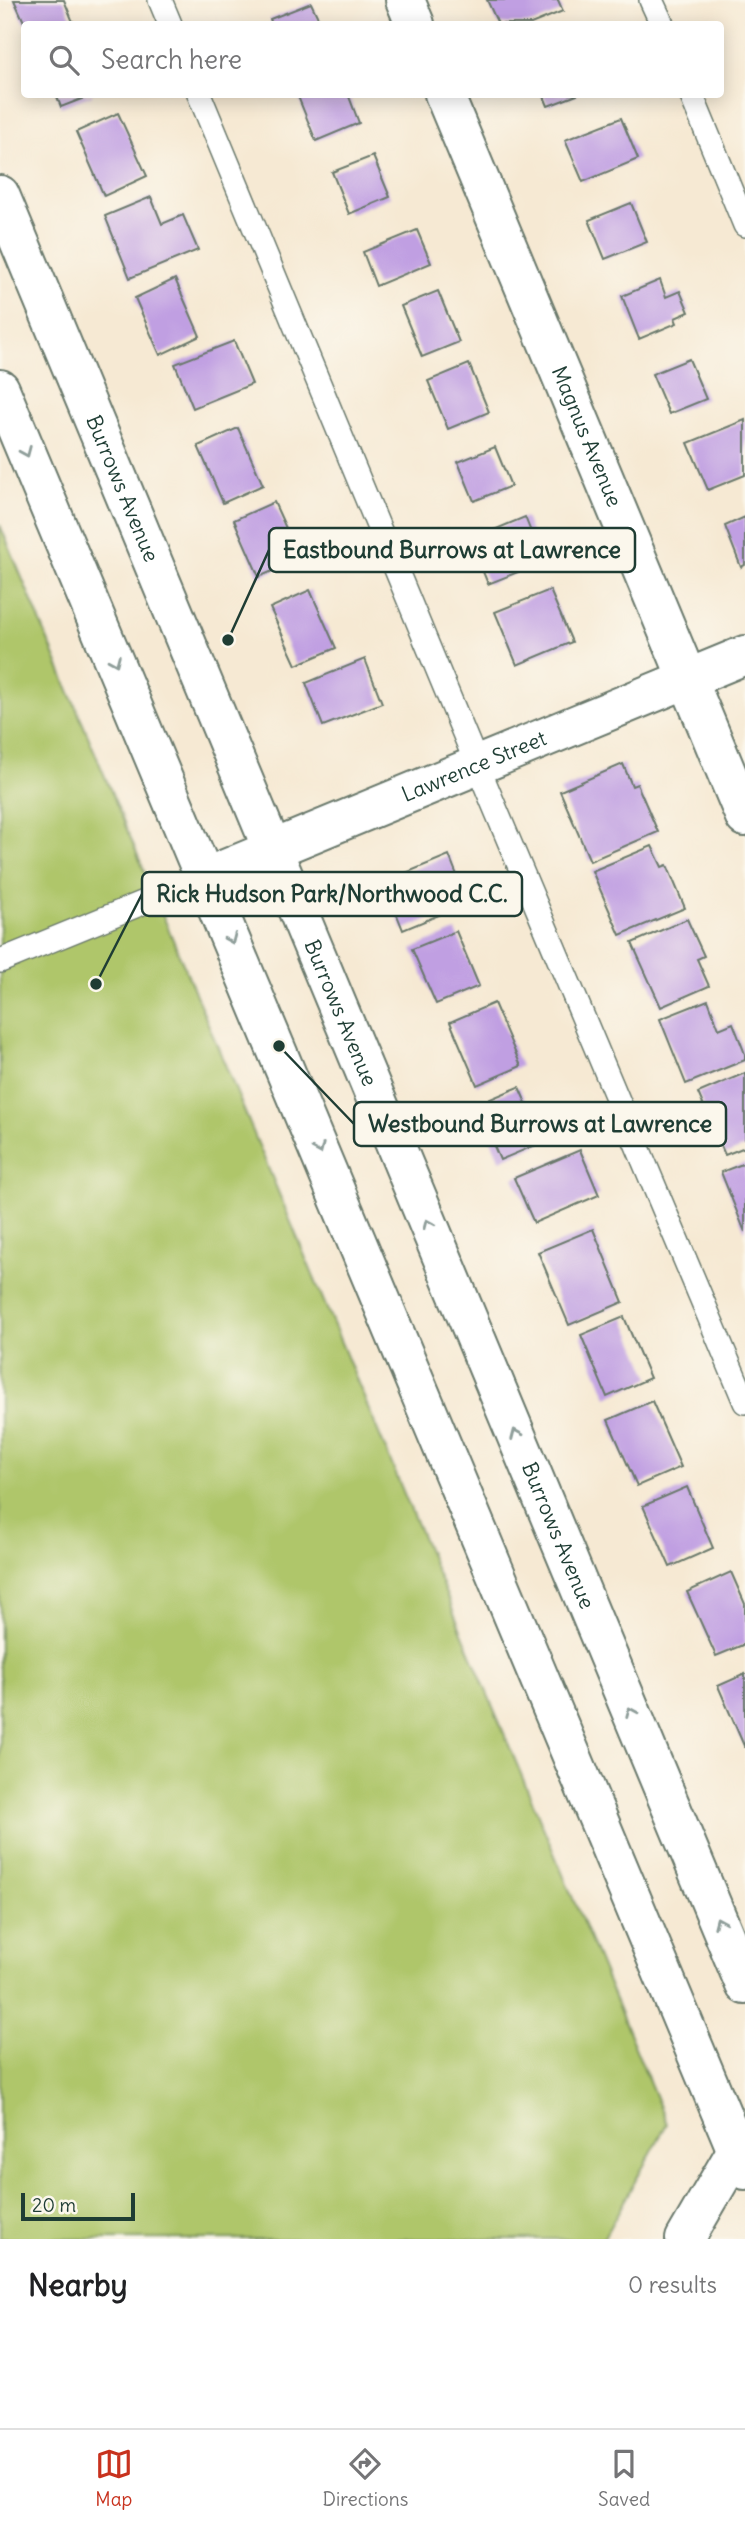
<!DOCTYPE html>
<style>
:root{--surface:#fff;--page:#f6f6f6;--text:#202124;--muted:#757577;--line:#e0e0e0;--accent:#c8321e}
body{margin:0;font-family:Delius,sans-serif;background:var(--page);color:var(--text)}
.scale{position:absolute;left:21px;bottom:18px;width:114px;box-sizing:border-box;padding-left:7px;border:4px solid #1f3d34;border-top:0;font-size:19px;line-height:24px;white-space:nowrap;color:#1f3d34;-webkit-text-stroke:5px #fbf7ec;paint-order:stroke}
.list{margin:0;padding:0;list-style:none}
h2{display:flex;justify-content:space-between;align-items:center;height:91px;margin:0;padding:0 28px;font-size:30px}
h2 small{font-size:23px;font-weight:400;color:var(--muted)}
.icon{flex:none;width:38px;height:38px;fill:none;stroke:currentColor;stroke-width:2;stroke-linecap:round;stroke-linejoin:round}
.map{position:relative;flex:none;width:745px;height:2239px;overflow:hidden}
.search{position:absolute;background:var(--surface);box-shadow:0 4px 18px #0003;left:21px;right:21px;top:21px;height:77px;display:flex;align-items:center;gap:18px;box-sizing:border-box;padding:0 24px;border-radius:7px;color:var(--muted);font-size:26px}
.sheet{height:189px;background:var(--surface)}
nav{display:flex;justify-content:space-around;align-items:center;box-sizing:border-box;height:98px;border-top:2px solid var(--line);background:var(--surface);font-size:19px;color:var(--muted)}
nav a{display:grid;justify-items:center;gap:4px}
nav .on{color:var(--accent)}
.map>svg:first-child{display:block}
.green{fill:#afc66b;stroke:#678250;stroke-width:2}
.building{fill:#c09fe2}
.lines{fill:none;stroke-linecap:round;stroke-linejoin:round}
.service-casing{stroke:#6a796c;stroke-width:26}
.minor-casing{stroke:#6a796c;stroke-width:42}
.tertiary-casing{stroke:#6a796c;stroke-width:42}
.service{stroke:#fff;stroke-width:23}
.minor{stroke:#fff;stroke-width:38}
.tertiary{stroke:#fff;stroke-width:38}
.oneway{stroke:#8f9e9a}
.labels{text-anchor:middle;stroke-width:6;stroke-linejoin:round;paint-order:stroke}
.street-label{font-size:21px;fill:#1f3d34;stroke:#fbf7ec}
.leader{fill:none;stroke:#1f3d34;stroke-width:2.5}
.callout-dot{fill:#1f3d34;stroke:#fbf7ec;stroke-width:2.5}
.callout{fill:#fbf7ec;stroke:#1f3d34;stroke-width:2.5}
.callout-label{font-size:23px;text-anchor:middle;font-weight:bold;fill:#1f3d34}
</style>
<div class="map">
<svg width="745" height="2239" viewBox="0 0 745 2239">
<rect width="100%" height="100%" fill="#fbf7ec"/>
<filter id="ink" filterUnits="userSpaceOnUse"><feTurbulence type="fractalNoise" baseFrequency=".0143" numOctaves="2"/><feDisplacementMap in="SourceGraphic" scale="14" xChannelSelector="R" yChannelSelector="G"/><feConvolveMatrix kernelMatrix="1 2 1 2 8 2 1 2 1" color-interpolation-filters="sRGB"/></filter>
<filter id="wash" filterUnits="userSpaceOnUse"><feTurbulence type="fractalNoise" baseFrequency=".00686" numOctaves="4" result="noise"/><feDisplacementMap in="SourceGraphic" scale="28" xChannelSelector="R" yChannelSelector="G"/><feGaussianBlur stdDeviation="1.57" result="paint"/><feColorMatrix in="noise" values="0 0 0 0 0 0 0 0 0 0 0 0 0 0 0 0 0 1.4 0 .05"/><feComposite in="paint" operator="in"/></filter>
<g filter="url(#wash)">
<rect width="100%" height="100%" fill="#f6e9d3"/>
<path class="green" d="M0,525L667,2124L603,2239H0Z"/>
<g id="blocks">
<g class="building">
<path d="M14,0H64L73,22L66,24H25Z"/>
<path d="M487,0H558L563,11L531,24H498Z"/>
<path d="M311,3L321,24H272L270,19Z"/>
<path d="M56,94H92V95L61,107Z"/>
<path d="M297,94H348L359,123L316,141Z"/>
<path d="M543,94H577V95L548,106Z"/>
<path d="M118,113L147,176L104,196L76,132Z"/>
<path d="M621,118L638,159L583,182L565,140Z"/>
<path d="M373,156L390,197L349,214L332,172Z"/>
<path d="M151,197L162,224L183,215L198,250L130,278L105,216Z"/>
<path d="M631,203L647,242L605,259L589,220Z"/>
<path d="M417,230L431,263L376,286L363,252Z"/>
<path d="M175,279L200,336L160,355L135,298Z"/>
<path d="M660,280L666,297L680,291L689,312L675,318L677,323L639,339L622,296Z"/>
<path d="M438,291L459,342L422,357L401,306Z"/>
<path d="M234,341L252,384L193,408L175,364Z"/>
<path d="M689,359L706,399L669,414L652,374Z"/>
<path d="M469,364L489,412L448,429L428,381Z"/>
<path d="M745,420V475L708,490L688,443Z"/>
<path d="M238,428L263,485L223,503L198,446Z"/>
<path d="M495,447L511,486L474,501L458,462Z"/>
<path d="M274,502L300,559L259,577L234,520Z"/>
<path d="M525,517L543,562L488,584L470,540Z"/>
<path d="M745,517V565L741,567L725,526Z"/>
<path d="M310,590L336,648L296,665L270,608Z"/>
<path d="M550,590L572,642L517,665L495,612Z"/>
<path d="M365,659L382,703L323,726L306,683Z"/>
<path d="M623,764L632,786L637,784L658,832L590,861L560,791Z"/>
<path d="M652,846L662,867L667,865L685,908L620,935L592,871Z"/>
<path d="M449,855L468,903L403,930L384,882Z"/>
<path d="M687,919L704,956L697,959L709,986L661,1007L632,943Z"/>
<path d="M456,931L479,986L436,1004L412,949Z"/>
<path d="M708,1000L719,1029L733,1023L745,1054V1060L686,1084L660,1019Z"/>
<path d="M494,1003L521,1066L477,1085L450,1022Z"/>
<path d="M745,1073V1147L725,1155L698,1093Z"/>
<path d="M519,1087L543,1142L500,1160L476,1105Z"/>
<path d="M580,1150L599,1195L534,1223L514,1178Z"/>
<path d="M745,1163V1232L721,1172Z"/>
<path d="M593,1229L623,1302L569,1325L538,1252Z"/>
<path d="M624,1317L650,1378L607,1397L581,1335Z"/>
<path d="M652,1401L681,1467L637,1486L608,1420Z"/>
<path d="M687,1487L713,1548L670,1567L643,1506Z"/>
<path d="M731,1572L745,1604V1644L716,1656L687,1592Z"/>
<path d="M745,1674V1748L718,1686Z"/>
</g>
</g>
</g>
<g filter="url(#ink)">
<use href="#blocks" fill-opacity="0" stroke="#6a796c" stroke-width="2"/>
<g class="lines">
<defs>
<g id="service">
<path d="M160,0L170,24"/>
<path d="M651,0L662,24"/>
<path d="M199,94L493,803L745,1402"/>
<path d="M691,94L745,225"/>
<path d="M0,961L206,877"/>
</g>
<g id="minor">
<path d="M405,0L415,24"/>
<path id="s1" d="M444,94L745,817"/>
<path id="s2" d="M206,877L745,655"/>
</g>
<g id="tertiary">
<path id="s3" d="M0,195L745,1985"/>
<path d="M0,389L745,2170"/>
<path d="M685,2239L745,2136"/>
</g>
</defs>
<use href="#service" class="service-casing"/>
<use href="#minor" class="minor-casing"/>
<use href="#tertiary" class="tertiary-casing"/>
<use href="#service" class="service"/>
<use href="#minor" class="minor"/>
<use href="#tertiary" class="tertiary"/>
</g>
<defs><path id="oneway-chevron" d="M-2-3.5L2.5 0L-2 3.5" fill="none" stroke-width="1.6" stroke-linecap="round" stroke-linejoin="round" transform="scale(1.75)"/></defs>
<g class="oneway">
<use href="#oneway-chevron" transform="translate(26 452) rotate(67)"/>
<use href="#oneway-chevron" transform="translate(115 661) rotate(67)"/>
<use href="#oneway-chevron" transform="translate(231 939) rotate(67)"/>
<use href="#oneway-chevron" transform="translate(319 1149) rotate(67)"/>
<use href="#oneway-chevron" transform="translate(428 1224) rotate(-113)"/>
<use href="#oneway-chevron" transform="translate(516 1434) rotate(-113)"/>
<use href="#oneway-chevron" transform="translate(631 1712) rotate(-113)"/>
<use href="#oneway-chevron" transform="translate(719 1922) rotate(-113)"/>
</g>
</g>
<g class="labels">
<g class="street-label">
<text dy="7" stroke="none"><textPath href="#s1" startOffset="371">Magnus Avenue</textPath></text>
<text dy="7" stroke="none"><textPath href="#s3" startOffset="318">Burrows Avenue</textPath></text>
<text dy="7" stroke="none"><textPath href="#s2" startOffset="290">Lawrence Street</textPath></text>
<text dy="7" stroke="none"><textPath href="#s3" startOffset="886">Burrows Avenue</textPath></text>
<text dy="7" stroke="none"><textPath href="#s3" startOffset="1452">Burrows Avenue</textPath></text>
</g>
</g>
<path class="leader" d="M228 640L269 550M96 984L142 894M279 1046L354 1124"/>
<g class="callout-dot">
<circle cx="228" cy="640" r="7"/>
<circle cx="96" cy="984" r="7"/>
<circle cx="279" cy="1046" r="7"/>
</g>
<g class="callout">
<rect x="269" y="528" width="366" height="44" rx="7"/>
<rect x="142" y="872" width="380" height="44" rx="7"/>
<rect x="354" y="1102" width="372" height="44" rx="7"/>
</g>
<g class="callout-label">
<text x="452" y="558">Eastbound Burrows at Lawrence</text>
<text x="332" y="902">Rick Hudson Park/Northwood C.C.</text>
<text x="540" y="1132">Westbound Burrows at Lawrence</text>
</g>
</svg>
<div class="scale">20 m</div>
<div class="search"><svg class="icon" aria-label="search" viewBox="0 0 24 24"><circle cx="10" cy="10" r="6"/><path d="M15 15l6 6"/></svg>Search here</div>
</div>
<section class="sheet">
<h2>Nearby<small>0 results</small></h2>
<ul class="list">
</ul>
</section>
<nav>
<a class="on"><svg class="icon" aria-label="map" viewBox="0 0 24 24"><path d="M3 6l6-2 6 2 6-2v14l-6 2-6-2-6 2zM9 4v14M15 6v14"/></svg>Map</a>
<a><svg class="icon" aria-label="directions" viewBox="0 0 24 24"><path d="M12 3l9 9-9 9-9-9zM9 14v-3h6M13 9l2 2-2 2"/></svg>Directions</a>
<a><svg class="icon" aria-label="saved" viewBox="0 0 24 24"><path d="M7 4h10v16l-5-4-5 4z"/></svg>Saved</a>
</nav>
